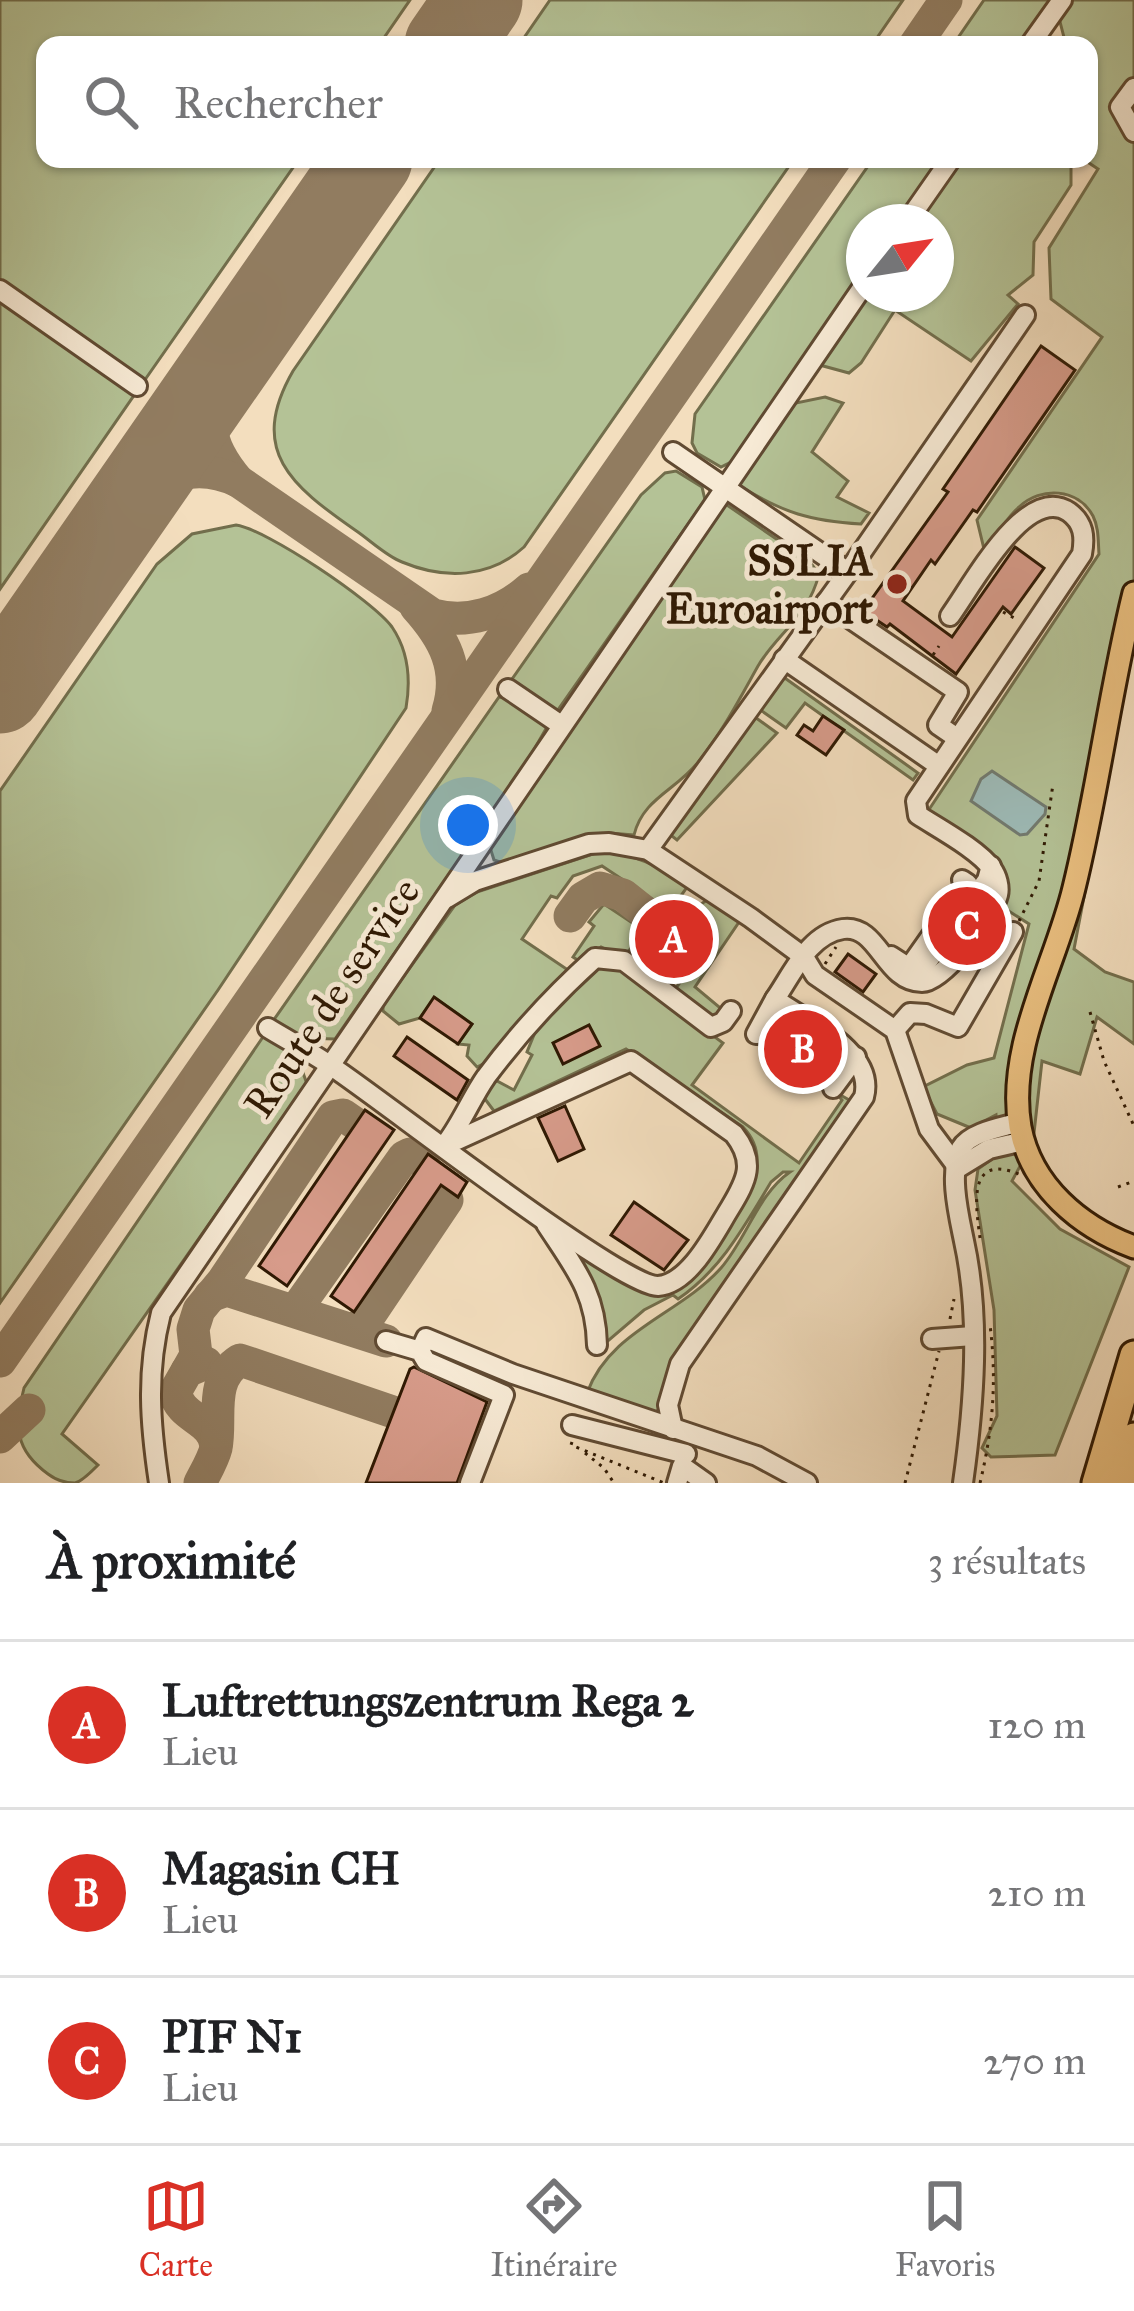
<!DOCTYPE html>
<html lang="fr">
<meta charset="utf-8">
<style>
:root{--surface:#fff;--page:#f2f2f2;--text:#202124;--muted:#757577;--line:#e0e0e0;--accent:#d93025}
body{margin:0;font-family:"IM FELL Great Primer",serif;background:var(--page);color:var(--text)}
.compass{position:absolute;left:846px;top:204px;width:108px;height:108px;border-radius:50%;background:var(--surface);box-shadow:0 3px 9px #0004;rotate:60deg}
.you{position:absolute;left:468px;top:825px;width:42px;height:42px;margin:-30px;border:9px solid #fff;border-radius:50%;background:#1a73e8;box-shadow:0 0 0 18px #1a73e833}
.badge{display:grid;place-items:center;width:78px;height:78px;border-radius:50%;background:var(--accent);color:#fff;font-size:39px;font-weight:700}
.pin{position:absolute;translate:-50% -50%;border:6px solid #fff;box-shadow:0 3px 12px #0006}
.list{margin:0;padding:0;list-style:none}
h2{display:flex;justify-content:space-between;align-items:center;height:156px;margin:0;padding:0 48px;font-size:51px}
h2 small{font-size:39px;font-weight:400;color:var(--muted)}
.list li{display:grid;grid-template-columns:78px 1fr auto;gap:36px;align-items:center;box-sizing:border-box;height:168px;padding:0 48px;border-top:3px solid var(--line)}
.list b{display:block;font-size:45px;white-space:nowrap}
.list p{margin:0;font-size:39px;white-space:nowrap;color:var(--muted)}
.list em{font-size:39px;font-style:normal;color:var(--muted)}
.icon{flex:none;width:66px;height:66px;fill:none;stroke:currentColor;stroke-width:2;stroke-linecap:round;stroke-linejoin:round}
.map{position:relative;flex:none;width:1134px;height:1483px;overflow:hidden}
.search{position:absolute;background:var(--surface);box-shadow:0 3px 9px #0004;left:36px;right:36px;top:36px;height:132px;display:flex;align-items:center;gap:30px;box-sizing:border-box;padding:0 42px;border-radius:24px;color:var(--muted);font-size:45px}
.sheet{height:660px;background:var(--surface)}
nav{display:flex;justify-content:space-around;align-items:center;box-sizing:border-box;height:168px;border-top:3px solid var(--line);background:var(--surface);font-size:33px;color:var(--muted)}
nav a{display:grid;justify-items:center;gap:6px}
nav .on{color:var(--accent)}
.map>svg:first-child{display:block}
.green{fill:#b4c296;stroke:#726e4c;stroke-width:3}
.water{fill:#9dbbb8;stroke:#717a70;stroke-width:3}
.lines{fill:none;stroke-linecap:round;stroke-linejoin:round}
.taxiway{stroke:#917c60;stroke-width:33}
.runway{stroke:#917c60;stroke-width:87}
.building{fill:#d79b8a;stroke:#2f1903;stroke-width:3}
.minor-casing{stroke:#604a32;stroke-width:24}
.major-casing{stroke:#2f1903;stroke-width:27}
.highway-casing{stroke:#2f1903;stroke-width:33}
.path{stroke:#2f1903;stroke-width:3;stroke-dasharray:3 6;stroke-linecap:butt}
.minor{stroke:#f7ead5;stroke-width:18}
.major{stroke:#eabf7f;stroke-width:21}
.highway{stroke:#eabf7f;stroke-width:27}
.poi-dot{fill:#8f2418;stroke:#f7ead5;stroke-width:4.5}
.labels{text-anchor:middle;stroke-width:10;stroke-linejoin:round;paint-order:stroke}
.poi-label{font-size:42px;font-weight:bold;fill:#2f1903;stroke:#f7ead5;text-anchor:end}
.street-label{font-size:42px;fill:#2f1903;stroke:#f7ead5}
</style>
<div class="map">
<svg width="1134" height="1483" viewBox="0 0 1134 1483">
<rect width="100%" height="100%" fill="#f3debe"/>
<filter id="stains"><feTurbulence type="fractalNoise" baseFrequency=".00167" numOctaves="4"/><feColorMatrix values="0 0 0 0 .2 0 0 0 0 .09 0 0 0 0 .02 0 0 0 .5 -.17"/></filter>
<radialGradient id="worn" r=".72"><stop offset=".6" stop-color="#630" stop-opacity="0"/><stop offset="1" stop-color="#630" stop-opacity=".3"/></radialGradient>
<g class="green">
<path d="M0,0H410L379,45H45V159H299L142,384L0,285Z"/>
<path d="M550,0H903L872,45H519Z"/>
<path d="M984,0H1052L1020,45H953Z"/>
<path d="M1068,0H1134V636L1074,949L1105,972L1134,982V1044L1097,1017L1080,1074L1042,1061L1033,1142L1012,1181L1060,1229L1129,1267L1055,1455L991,1457L982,1448L997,1416L994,1310L975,1190L978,1169L999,1154L996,1115L971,1128L937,1114L923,1087L967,1065L994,1058L1029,924L1001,906L1007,882L996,859L928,811L1099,554C1098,541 1099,528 1093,516C1078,488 1041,486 1019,507C1005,519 995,538 985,553L977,520L1102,337L1051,299L1049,248L1098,169L1083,159H1089V45H1066L1058,14Z"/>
<path d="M440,159H794L524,547C490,578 445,580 402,562C386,556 370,540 355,530C292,486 247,451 293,371Z"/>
<path d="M873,159H941L897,222H864V271L731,462L721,467L697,453L692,443L695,414Z"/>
<path d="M956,159L1071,161V185L1034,242L1033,275L1008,295L1018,304L971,361L895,310L861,363L849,373L816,364L864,294H936V222H913Z"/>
<path d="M0,295L137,391L0,589Z"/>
<path d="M825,397L843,403L812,452L848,481L837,497L869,513L861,524C810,521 784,513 740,486L741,470L786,405Z"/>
<path d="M676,471L702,487L705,500L555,714L510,682L641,495L665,473Z"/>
<path d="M724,503L810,562L819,574C808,618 778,632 758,666C740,698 723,731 699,761C677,790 643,798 634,835L610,833L503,863L494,860L489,844Z"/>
<path d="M236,525C266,529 373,601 392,627C409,652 411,679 406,708L218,990L0,1303V791L157,564L192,534Z"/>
<path d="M782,676L918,773L913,780L805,703L786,728L759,709Z"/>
<path d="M499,697C516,697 538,712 547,727L525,765L335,1039L299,1038L273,1021Z"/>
<path d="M752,715L777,733L677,840L668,833Z"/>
<path d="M599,852C636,854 657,865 688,886L670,911L602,866L573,876L557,898L551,896L522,939L568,970L499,1056L477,1067L467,1056L469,1045L458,1044L472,1024L435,998L420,1018L399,1024L383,1011V1005L455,905L477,892Z"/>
<path d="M708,899L739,922L695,987L724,1011L712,1019L673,992L711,940L681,919Z"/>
<path d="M604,904L643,930L624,958L601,947L579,961L573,957L594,926L589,922Z"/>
<path d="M618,965L723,1043L692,1085L799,1163L842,1100L835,1092L851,1101L672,1359L663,1404L653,1416L587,1393C610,1330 679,1315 721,1268C747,1238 758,1194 790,1172H783L771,1182C745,1225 721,1270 678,1299L673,1295L644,1310L602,1346L568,1243C598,1264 625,1289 662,1291C697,1255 793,1179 743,1127L626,1049L494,1111L482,1095L495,1080L514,1090L532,1055L527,1052L536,1030L594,967Z"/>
<path d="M265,1034L297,1056L307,1084L62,1434L98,1465C92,1471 83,1481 75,1483C64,1483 56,1480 48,1474C15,1450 14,1427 24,1388Z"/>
</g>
<path class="water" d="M992,771L1046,807L1045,814L1027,834L1020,835L971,801L981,779Z"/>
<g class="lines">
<g class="taxiway">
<path d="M915,45L946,0"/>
<path d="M225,366C205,414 203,440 238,481"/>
<path d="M128,505C161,475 196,461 238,481L433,615C468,624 502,613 529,589"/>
<path d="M416,607C444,638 461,669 448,711"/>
<path d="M570,916L583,898L600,888L623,895L652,918"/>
<path d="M210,1296L227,1290L386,1341"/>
<path d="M295,1311L404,1157L410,1154L423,1161"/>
<path d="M351,1329L363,1325L447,1200"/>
<path d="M0,1361L835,159"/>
<path d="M206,1363L187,1371L175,1392C180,1419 212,1418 216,1445"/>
<path d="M187,1371L196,1355L193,1329L199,1310L223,1281L333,1117L343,1115L356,1124"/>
<path d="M0,1437L29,1410"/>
<path d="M200,1483C205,1473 213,1460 216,1448C222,1418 208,1380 240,1360L393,1412"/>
</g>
<g class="runway">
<path d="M448,45L479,0"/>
<path d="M0,690L369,159"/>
</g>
</g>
<g class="building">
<path d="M1041,346L1075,370L977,512L973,510L935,564L931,560L903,601L952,637L1015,547L1044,568L1011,614L1003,607L956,674L890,624L887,627L863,611L948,492L943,489Z"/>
<path d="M823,716L844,730L826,755L797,735L804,725L813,731Z"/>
<path d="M661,905L711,939L688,973L638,938Z"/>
<path d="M848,954L876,974L863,992L835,972Z"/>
<path d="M434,997L472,1024L458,1044L420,1018Z"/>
<path d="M589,1025L600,1046L563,1064L553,1043Z"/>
<path d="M796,1028L825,1048L808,1071L780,1051Z"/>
<path d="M407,1037L468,1080L457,1100L394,1056Z"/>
<path d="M565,1106L584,1149L558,1161L538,1118Z"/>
<path d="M365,1110L394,1130L287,1286L259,1266Z"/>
<path d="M428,1154L467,1182L458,1197L441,1185L354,1312L331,1296Z"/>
<path d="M634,1202L688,1240L664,1270L611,1235Z"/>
<path d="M414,1367L487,1402L457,1483H366L410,1369Z"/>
</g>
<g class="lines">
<defs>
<g id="minor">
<path d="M1030,45L1062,0"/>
<path d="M1134,88L1120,107L1134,132"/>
<path d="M907,222L951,159"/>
<path d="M0,290L137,386"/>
<path d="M673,452L848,572"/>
<path d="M826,602L958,692L938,725L957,738"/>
<path d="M784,659L939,766"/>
<path d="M508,689L561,725"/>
<path d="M648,850L848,572L1025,315"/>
<path d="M447,898L475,881L589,844L609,843L648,850L751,918L804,957L815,975L895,1030L929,1129L958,1168"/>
<path d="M891,956L905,965H925L987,880L991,866"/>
<path d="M913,962L968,884L962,880"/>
<path d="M268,1028C289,1041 311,1052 331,1066C380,1098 621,1287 658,1286C690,1284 715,1232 730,1208C747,1180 756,1162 734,1134L631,1061L444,1146"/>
<path d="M895,1030L910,1013L926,1014L958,1027L1013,932"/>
<path d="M756,1034L775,999"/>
<path d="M833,1088L856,1057"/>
<path d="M447,1142C462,1122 472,1097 486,1077C518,1034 555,994 595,958L624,961L711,1027L723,1022L731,1011"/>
<path d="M958,1168L989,1149L1024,1141"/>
<path d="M546,1224C574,1267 596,1292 597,1345"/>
<path d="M932,1339L973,1336"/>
<path d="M386,1341L420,1351L426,1361L504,1395L470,1483"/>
<path d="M420,1351L426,1338L513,1374L757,1456L807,1483"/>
<path d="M572,1425L686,1454"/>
<path d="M673,1429L668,1405L680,1364L864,1097C876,1051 807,1022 775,999C793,973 809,934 843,929C879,924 884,982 922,982C944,982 993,916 998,895C1000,887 997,876 992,869C979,850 938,828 918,815L916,801L1082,554C1085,537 1084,523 1069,512C1026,483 972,586 950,616"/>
<path d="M159,1483C150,1423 146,1372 161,1313L864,285"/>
<path d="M677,1483L682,1466L706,1483"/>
<path d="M963,1483C974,1405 981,1318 964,1241C959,1216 948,1172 961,1148C970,1132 1003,1127 1020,1122"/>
</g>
<path id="major" d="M1134,593C1110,690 1098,791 1074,888C1056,964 1006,1047 1020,1127C1031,1186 1080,1227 1134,1247"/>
<g id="highway">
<path d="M1096,1483L1134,1355"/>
<path d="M1121,1483L1134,1437"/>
</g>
</defs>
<use href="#minor" class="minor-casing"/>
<use href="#major" class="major-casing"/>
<use href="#highway" class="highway-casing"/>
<g class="path">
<path d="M1003,612L1018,620"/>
<path d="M933,655L939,646"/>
<path d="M1019,921L1039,881L1053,784"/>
<path d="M825,964L836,947"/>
<path d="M1090,1012L1104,1061L1134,1126"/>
<path d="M1118,1187L1134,1181"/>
<path d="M980,1238C976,1206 966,1151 1021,1175"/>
<path d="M950,1319L954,1299"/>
<path d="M572,1442L571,1445L664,1483"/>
<path d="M585,1453L604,1468L614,1483"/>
<path d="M905,1483L939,1351"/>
<path d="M980,1483C993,1429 997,1380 990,1325"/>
</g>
<use href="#minor" class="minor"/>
<use href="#major" class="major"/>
<use href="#highway" class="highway"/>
</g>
<circle class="poi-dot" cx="897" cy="584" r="12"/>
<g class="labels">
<g class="poi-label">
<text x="873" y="575">SSLIA<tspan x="873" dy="48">Euroairport</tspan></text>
</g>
<g class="street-label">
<text transform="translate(331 997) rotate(-56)" y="15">Route de service</text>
</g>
</g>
<rect width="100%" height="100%" filter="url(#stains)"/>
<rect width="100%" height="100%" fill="url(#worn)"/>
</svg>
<svg class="compass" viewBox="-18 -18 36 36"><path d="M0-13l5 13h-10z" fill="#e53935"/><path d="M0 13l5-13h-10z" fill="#757577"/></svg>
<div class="you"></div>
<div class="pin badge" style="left:674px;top:939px">A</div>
<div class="pin badge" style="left:803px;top:1049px">B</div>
<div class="pin badge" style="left:967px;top:926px">C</div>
<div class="search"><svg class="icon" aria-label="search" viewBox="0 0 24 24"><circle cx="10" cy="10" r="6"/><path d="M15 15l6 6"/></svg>Rechercher</div>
</div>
<section class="sheet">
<h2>À proximité<small>3 résultats</small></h2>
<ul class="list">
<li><span class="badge">A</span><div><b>Luftrettungszentrum Rega 2</b><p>Lieu</p></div><em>120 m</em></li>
<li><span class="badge">B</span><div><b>Magasin CH</b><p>Lieu</p></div><em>210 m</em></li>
<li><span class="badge">C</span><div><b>PIF N1</b><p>Lieu</p></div><em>270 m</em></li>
</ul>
</section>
<nav>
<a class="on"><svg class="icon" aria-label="map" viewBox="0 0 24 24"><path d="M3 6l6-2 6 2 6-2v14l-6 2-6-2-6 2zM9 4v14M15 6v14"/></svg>Carte</a>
<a><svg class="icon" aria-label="directions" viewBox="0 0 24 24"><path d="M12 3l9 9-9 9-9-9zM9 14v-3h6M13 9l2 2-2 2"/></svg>Itinéraire</a>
<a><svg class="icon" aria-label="saved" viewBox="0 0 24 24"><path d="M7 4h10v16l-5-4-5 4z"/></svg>Favoris</a>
</nav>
